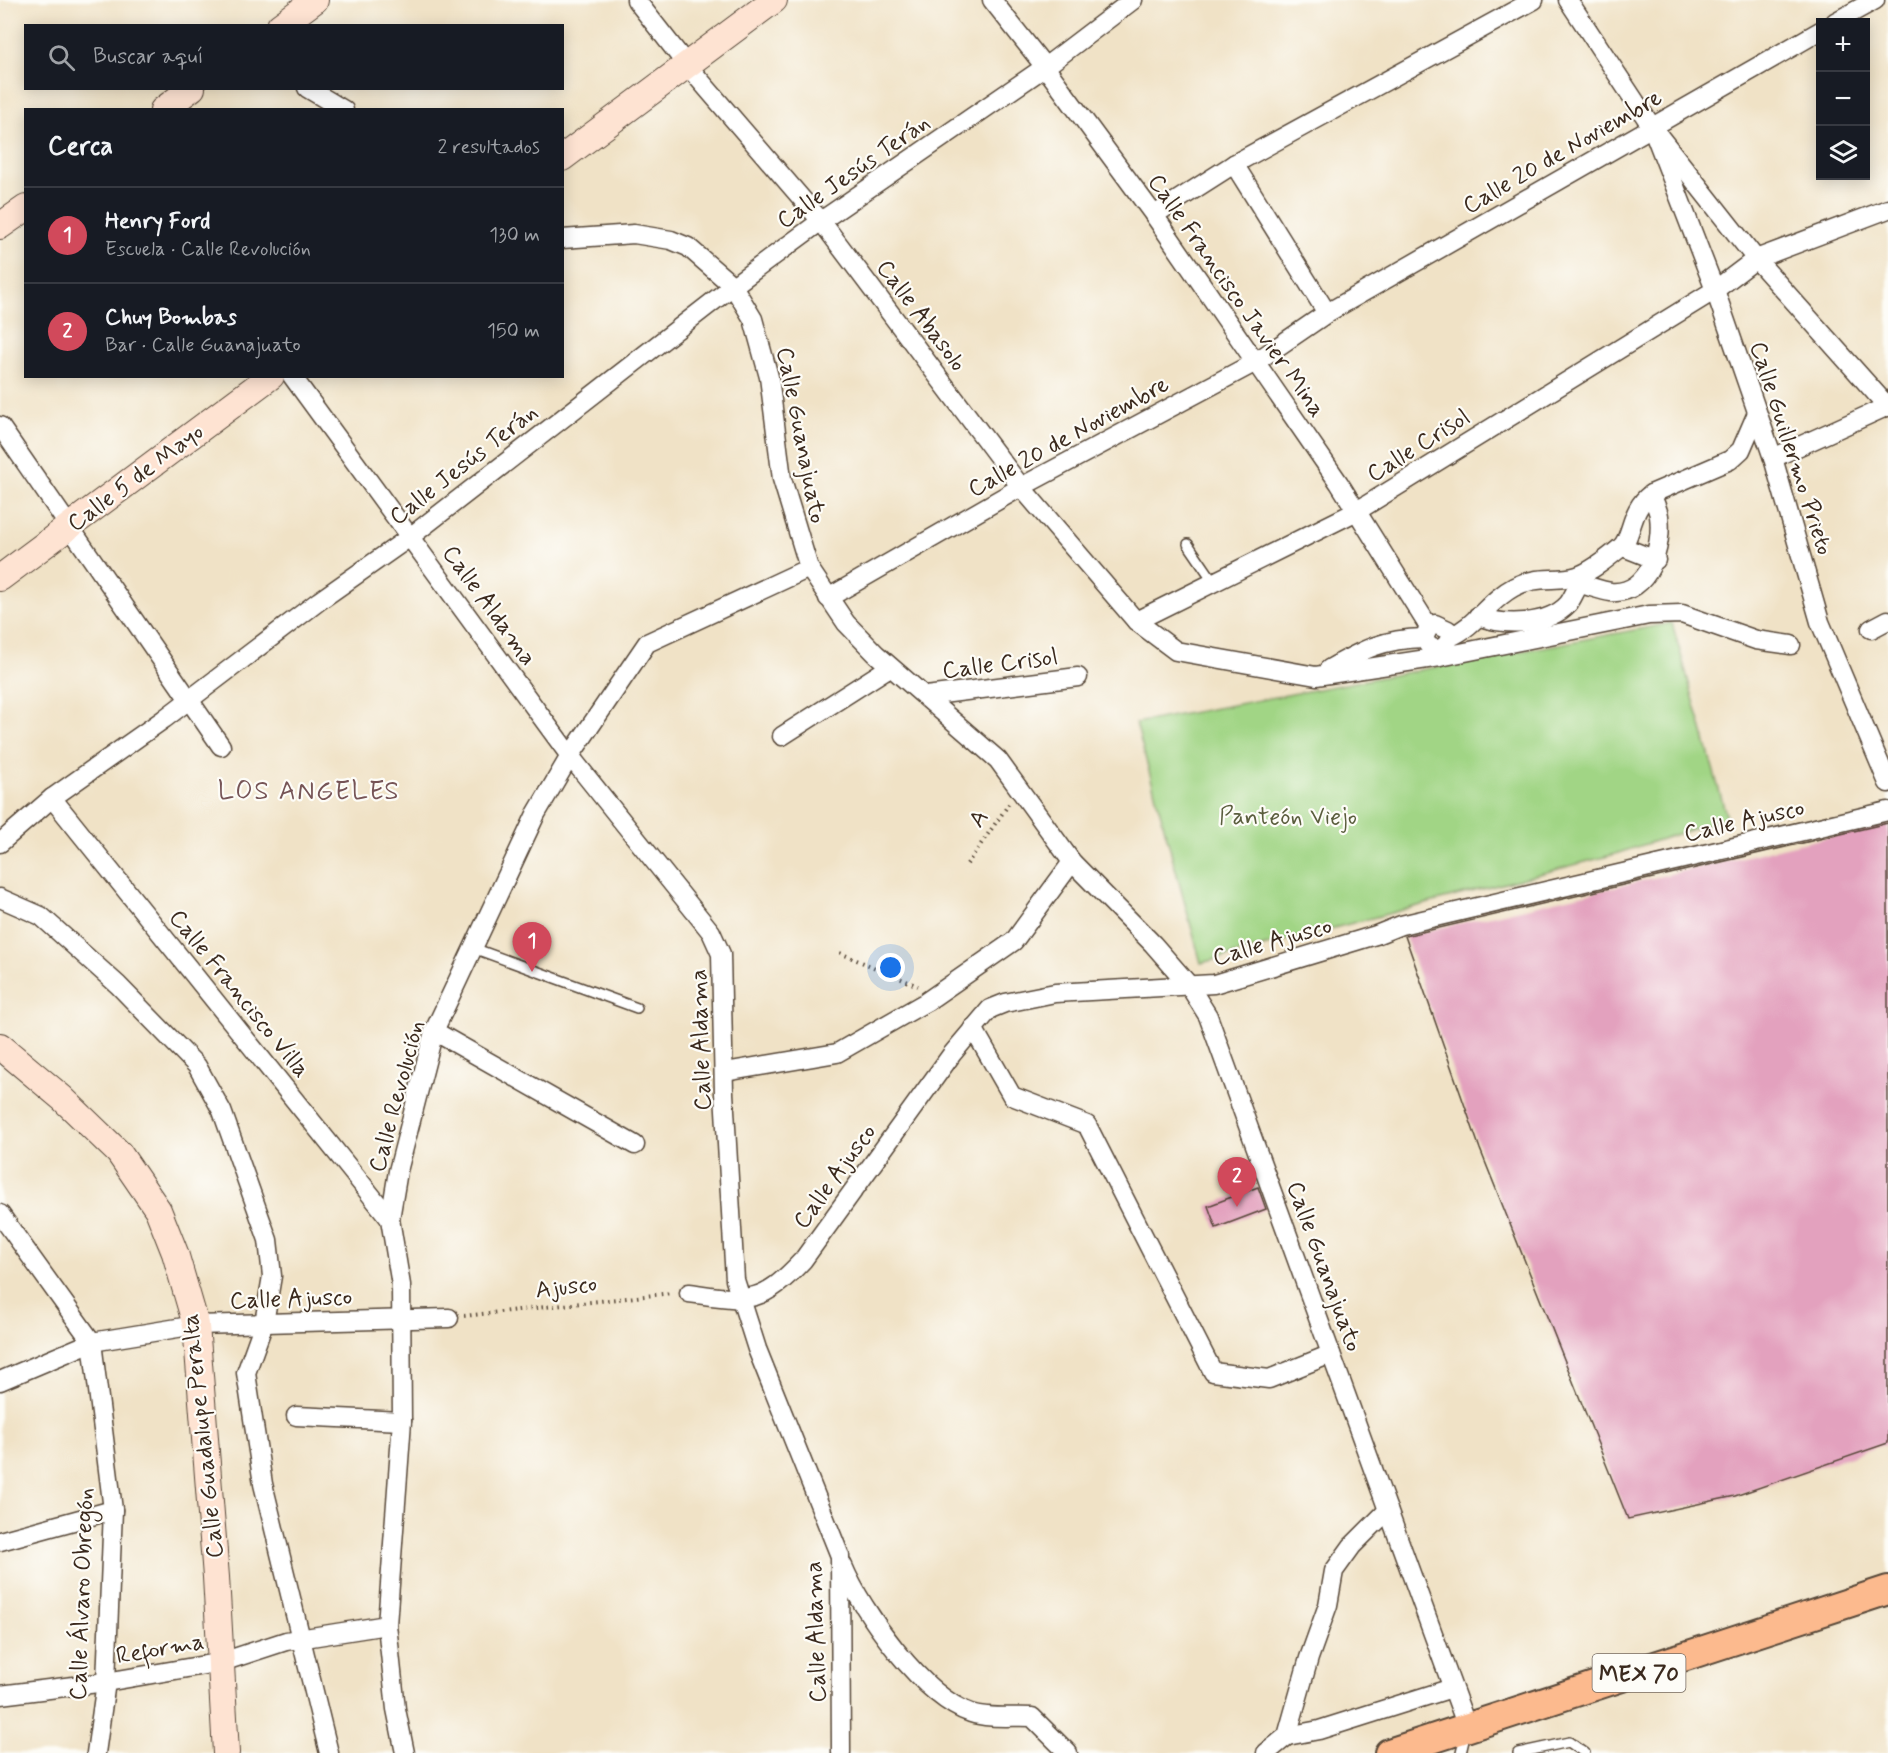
<!DOCTYPE html>
<html lang="es">
<meta charset="utf-8">
<style>
:root{--surface:#171b24;--page:#242831;--text:#f1f3f6;--muted:#9ea1a6;--line:#363941;--accent:#d1495b}
body{margin:0;font-family:Mynerve,sans-serif;background:var(--page);color:var(--text)}
.controls{position:absolute;right:18px;top:18px;display:grid;overflow:hidden;border-radius:0px;box-shadow:0 3px 15px #0003}
.controls button{width:54px;height:54px;display:grid;place-items:center;padding:0;border:0;border-bottom:2px solid var(--line);background:var(--surface);color:var(--text);font:30px sans-serif}
.you{position:absolute;left:891px;top:968px;width:21px;height:21px;margin:-15px;border:4px solid #fff;border-radius:50%;background:#1a73e8;box-shadow:0 0 0 9px #1a73e833}
.badge{display:grid;place-items:center;width:39px;height:39px;border-radius:50%;background:var(--accent);color:#fff;font-size:20px;font-weight:700}
.pin{position:absolute;translate:-50% -50px;filter:drop-shadow(0 2px 3px #0008)}
.pin::after{content:'';position:absolute;top:32px;width:21px;height:18px;background:inherit;clip-path:polygon(0 0,100% 0,50% 100%)}
.list{margin:0;padding:0;list-style:none}
h2{display:flex;justify-content:space-between;align-items:center;height:78px;margin:0;padding:0 24px;font-size:26px}
h2 small{font-size:20px;font-weight:400;color:var(--muted)}
.list li{display:grid;grid-template-columns:39px 1fr auto;gap:18px;align-items:center;box-sizing:border-box;height:96px;padding:0 24px;border-top:2px solid var(--line)}
.list b{display:block;font-size:22px;white-space:nowrap}
.list p{margin:0;font-size:20px;white-space:nowrap;color:var(--muted)}
.list em{font-size:20px;font-style:normal;color:var(--muted)}
.icon{flex:none;width:33px;height:33px;fill:none;stroke:currentColor;stroke-width:2;stroke-linecap:round;stroke-linejoin:round}
.map{position:relative;flex:none;width:1888px;height:1753px;overflow:hidden}
.search{position:absolute;background:var(--surface);box-shadow:0 3px 15px #0003;left:24px;top:24px;width:540px;height:66px;display:flex;align-items:center;gap:15px;box-sizing:border-box;padding:0 21px;border-radius:0px;color:var(--muted);font-size:22px}
.panel{position:absolute;background:var(--surface);box-shadow:0 3px 15px #0003;left:24px;top:108px;width:540px;height:270px;border-radius:0px}
.map>svg:first-child{display:block}
.green{fill:#a1d585;stroke:#6e8052;stroke-width:1.5}
.building{fill:#e3a1be}
.lines{fill:none;stroke-linecap:round;stroke-linejoin:round}
.lane-casing{stroke:#564637;stroke-width:12}
.street-casing{stroke:#564637;stroke-width:21}
.secondary-casing{stroke:#564637;stroke-width:28}
.primary-casing{stroke:#564637;stroke-width:32}
.path{stroke:#564637;stroke-width:4;stroke-dasharray:1.5 4.5;stroke-linecap:butt}
.lane{stroke:#fff;stroke-width:9}
.street{stroke:#fff;stroke-width:18}
.secondary{stroke:#fee3d2;stroke-width:26}
.primary{stroke:#fcba8e;stroke-width:28}
.labels{text-anchor:middle;stroke-width:4.5;stroke-linejoin:round;paint-order:stroke}
.shield{fill:#fdfcf7;stroke:#75695f;stroke-width:1.5}
.shield-label{font-size:22px;font-weight:bold;fill:#3b2a1e}
.street-label{font-size:24px;fill:#3b2a1e;stroke:#fdfcf7}
.park-label{font-size:24px;fill:#5a5d3d;stroke:#fdfcf7}
.neighbourhood-label{font-size:26px;letter-spacing:1.5px;fill:#765456;stroke:#fdfcf7}
</style>
<div class="map">
<svg width="1888" height="1753" viewBox="0 0 1888 1753">
<rect width="100%" height="100%" fill="#fdfcf7"/>
<filter id="ink" filterUnits="userSpaceOnUse"><feTurbulence type="fractalNoise" baseFrequency=".0167" numOctaves="2"/><feDisplacementMap in="SourceGraphic" scale="12" xChannelSelector="R" yChannelSelector="G"/><feConvolveMatrix kernelMatrix="1 2 1 2 8 2 1 2 1" color-interpolation-filters="sRGB"/></filter>
<filter id="wash" filterUnits="userSpaceOnUse"><feTurbulence type="fractalNoise" baseFrequency=".008" numOctaves="4" result="noise"/><feDisplacementMap in="SourceGraphic" scale="24" xChannelSelector="R" yChannelSelector="G"/><feGaussianBlur stdDeviation="1.35" result="paint"/><feColorMatrix in="noise" values="0 0 0 0 0 0 0 0 0 0 0 0 0 0 0 0 0 1.4 0 .05"/><feComposite in="paint" operator="in"/></filter>
<g filter="url(#wash)">
<rect width="100%" height="100%" fill="#f0e2c6"/>
<path class="green" d="M1672,623L1727,818L1612,855L1201,963L1136,723Z"/>
<g id="blocks">
<g class="building">
<path d="M1888,823V1443L1735,1496L1628,1519L1480,1149L1405,936Z"/>
<path d="M1258,1187L1266,1209L1216,1228L1208,1206Z"/>
</g>
</g>
</g>
<g filter="url(#ink)">
<use href="#blocks" fill-opacity="0" stroke="#564637" stroke-width="1.5"/>
<g class="lines">
<defs>
<g id="lane">
<path d="M1188,544L1214,582"/>
<path d="M473,948L637,1008"/>
<path d="M1461,1753L1466,1732"/>
<path d="M1518,1753L1569,1742L1585,1753"/>
</g>
<g id="street">
<path d="M636,0L686,64L821,221L1021,487L1136,621L1176,651L1316,676L1440,657L1649,615L1682,614L1756,640L1791,645"/>
<path d="M992,0L1045,67L1154,215L1339,483L1429,627"/>
<path d="M1568,0L1652,127L1756,259L1888,407"/>
<path d="M1835,22L1875,0"/>
<path d="M307,88L344,110"/>
<path d="M1652,127L1715,290L1773,458L1820,622L1888,783"/>
<path d="M1234,164L1327,313"/>
<path d="M1154,215L1234,164L1534,0"/>
<path d="M562,239L634,234L671,240L688,247L733,286L753,319L769,377L782,479L809,568L846,623L876,654L998,760L1072,862L1153,944L1188,984L1208,1016L1467,1727"/>
<path d="M292,376L570,756L711,932L721,954L724,1093L735,1280L757,1349L840,1556L841,1753"/>
<path d="M0,426L221,746"/>
<path d="M1773,458L1888,406"/>
<path d="M1623,547L1656,560"/>
<path d="M1580,584C1590,586 1601,591 1611,592C1650,595 1663,545 1659,516C1658,509 1654,501 1651,494"/>
<path d="M828,598L1021,487L1254,363L1327,313L1820,31"/>
<path d="M1478,616C1503,626 1548,626 1568,604C1573,598 1575,590 1580,584"/>
<path d="M1136,621L1357,511L1715,290L1756,259L1888,209"/>
<path d="M1871,629L1888,620"/>
<path d="M1450,637L1448,630L1435,624L1429,627L1424,638C1430,653 1445,652 1450,637C1476,626 1489,600 1514,587C1536,575 1557,582 1577,576C1591,572 1609,557 1620,548C1633,538 1629,510 1651,494L1730,460L1741,450L1757,413"/>
<path d="M1329,669C1364,649 1383,639 1424,638"/>
<path d="M926,696L1078,677"/>
<path d="M782,736L890,667"/>
<path d="M52,798L390,1219"/>
<path d="M0,843L52,798L164,719L319,601L410,537L733,286L821,221L1045,67L1133,0"/>
<path d="M0,898L41,916L118,985L197,1066L222,1111L268,1240L272,1276L264,1323L246,1373L263,1484L329,1753"/>
<path d="M973,1028L1012,1096L1087,1125L1213,1372L1269,1379L1331,1354"/>
<path d="M434,1031L635,1145"/>
<path d="M725,1072L837,1053L926,1002L1014,941L1072,862"/>
<path d="M0,1214L92,1342L113,1510L106,1682L96,1753"/>
<path d="M689,1293C748,1301 760,1306 803,1260L952,1054L990,1009L1005,1003L1055,993L1214,984L1376,935L1401,925L1888,811"/>
<path d="M0,1381L92,1342L196,1325L449,1318"/>
<path d="M296,1416L402,1421"/>
<path d="M0,1541L113,1510"/>
<path d="M843,1566C862,1612 923,1697 971,1713C989,1719 1013,1716 1032,1717L1068,1753"/>
<path d="M0,1695L106,1682L222,1662L286,1641L387,1625"/>
<path d="M1287,1736L1319,1730L1452,1688"/>
<path d="M405,1753L396,1709L387,1625L402,1421L401,1285L390,1219L398,1171L434,1031L536,814L570,756L647,643L809,568"/>
<path d="M1266,1753L1287,1736L1309,1658L1328,1605L1334,1571L1352,1546L1388,1510"/>
</g>
<g id="secondary">
<path d="M280,26L315,0"/>
<path d="M163,110L192,88"/>
<path d="M562,158L774,0"/>
<path d="M0,226L26,208"/>
<path d="M0,578L271,376"/>
<path d="M0,1046L62,1098L119,1153L158,1210L175,1253L196,1325L216,1577L226,1753"/>
</g>
<path id="primary" d="M1389,1753L1888,1590"/>
</defs>
<use href="#lane" class="lane-casing"/>
<use href="#street" class="street-casing"/>
<use href="#secondary" class="secondary-casing"/>
<use href="#primary" class="primary-casing"/>
<g class="path">
<path d="M967,864L1009,804"/>
<path d="M840,953L918,986"/>
<path d="M464,1316L672,1293"/>
</g>
<use href="#lane" class="lane"/>
<use href="#street" class="street"/>
<use href="#secondary" class="secondary"/>
<use href="#primary" class="primary"/>
</g>
</g>
<g class="labels">
<rect class="shield" x="1592.5" y="1654" width="93" height="38" rx="4.5"/>
<g class="shield-label">
<text x="1639" y="1681">MEX 70</text>
</g>
<g class="street-label">
<text transform="translate(1562 151) rotate(-30)" y="8">Calle 20 de Noviembre</text>
<text transform="translate(853 171) rotate(-35)" y="8">Calle Jesús Terán</text>
<text transform="translate(1237 295) rotate(55)" y="8">Calle Francisco Javier Mina</text>
<text transform="translate(922 315) rotate(53)" y="8">Calle Abasolo</text>
<text transform="translate(802 435) rotate(79)" y="8">Calle Guanajuato</text>
<text transform="translate(1068 436) rotate(-29)" y="8">Calle 20 de Noviembre</text>
<text transform="translate(1418 445) rotate(-32)" y="8">Calle Crisol</text>
<text transform="translate(1792 448) rotate(72)" y="8">Calle Guillermo Prieto</text>
<text transform="translate(463 464) rotate(-38)" y="8">Calle Jesús Terán</text>
<text transform="translate(135 477) rotate(-37)" y="8">Calle 5 de Mayo</text>
<text transform="translate(490 605) rotate(54)" y="8">Calle Aldama</text>
<text transform="translate(1000 663) rotate(-7)" y="8">Calle Crisol</text>
<text transform="translate(978 818) rotate(-55)" y="8">A</text>
<text transform="translate(1744 820) rotate(-13)" y="8">Calle Ajusco</text>
<text transform="translate(1272 941) rotate(-16)" y="8">Calle Ajusco</text>
<text transform="translate(240 993) rotate(51)" y="8">Calle Francisco Villa</text>
<text transform="translate(700 1040) rotate(-92)" y="8">Calle Aldama</text>
<text transform="translate(396 1096) rotate(-75)" y="8">Calle Revolución</text>
<text transform="translate(834 1176) rotate(-54)" y="8">Calle Ajusco</text>
<text transform="translate(1325 1266) rotate(70)" y="8">Calle Guanajuato</text>
<text transform="translate(566 1286) rotate(-7)" y="8">Ajusco</text>
<text transform="translate(291 1298) rotate(-2)" y="8">Calle Ajusco</text>
<text transform="translate(202 1436) rotate(-96)" y="8">Calle Guadalupe Peralta</text>
<text transform="translate(81 1594) rotate(-88)" y="8">Calle Álvaro Obregón</text>
<text transform="translate(815 1632) rotate(-92)" y="8">Calle Aldama</text>
<text transform="translate(160 1648) rotate(-10)" y="8">Reforma</text>
</g>
<g class="park-label">
<text x="1288" y="824">Panteón Viejo</text>
</g>
<g class="neighbourhood-label">
<text x="309" y="799">LOS ANGELES</text>
</g>
</g>
</svg>
<div class="controls">
<button>+</button>
<button>−</button>
<button><svg class="icon" aria-label="layers" viewBox="0 0 24 24"><path d="M12 4l9 5-9 5-9-5zM3 14l9 5 9-5"/></svg></button>
</div>
<div class="you"></div>
<div class="pin badge" style="left:532px;top:972px">1</div>
<div class="pin badge" style="left:1237px;top:1207px">2</div>
<div class="search"><svg class="icon" aria-label="search" viewBox="0 0 24 24"><circle cx="10" cy="10" r="6"/><path d="M15 15l6 6"/></svg>Buscar aquí</div>
<section class="panel">
<h2>Cerca<small>2 resultados</small></h2>
<ul class="list">
<li><span class="badge">1</span><div><b>Henry Ford</b><p>Escuela · Calle Revolución</p></div><em>130 m</em></li>
<li><span class="badge">2</span><div><b>Chuy Bombas</b><p>Bar · Calle Guanajuato</p></div><em>150 m</em></li>
</ul>
</section>
</div>
